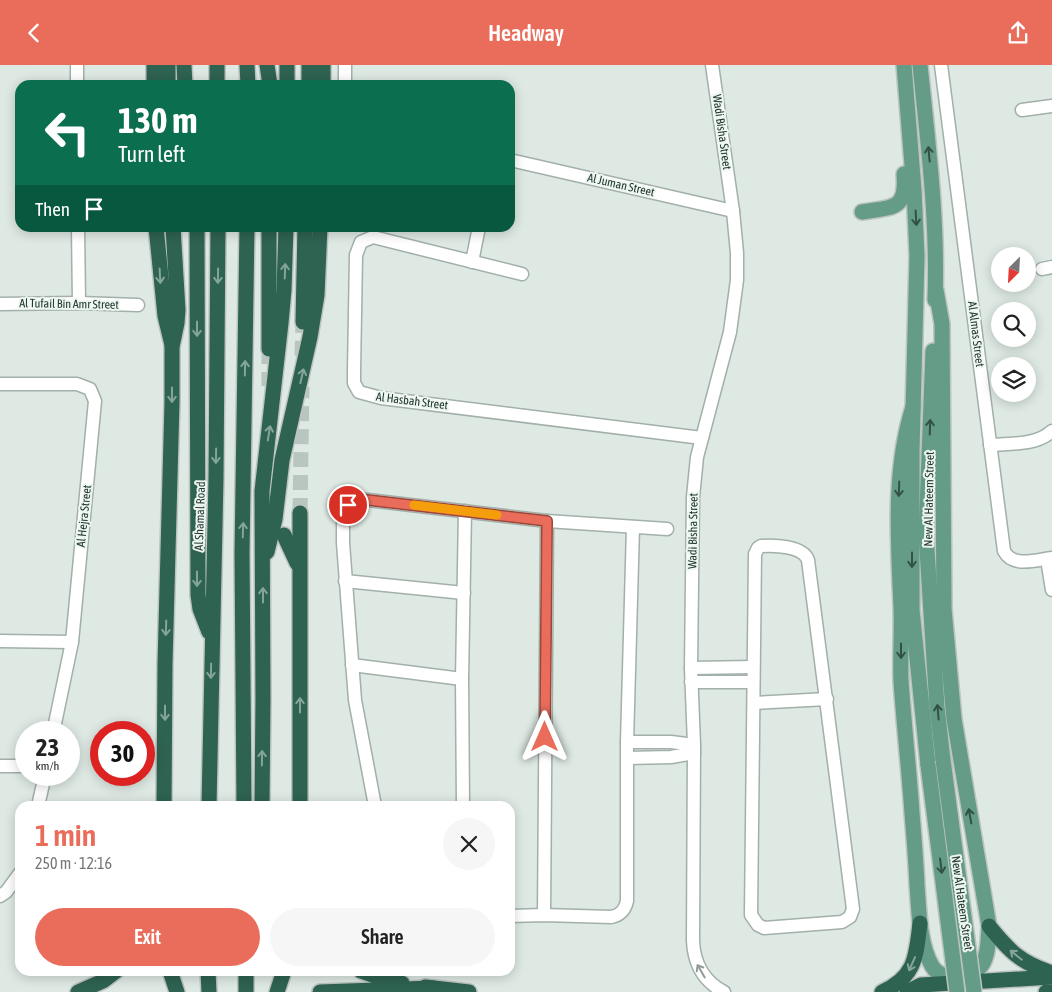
<!DOCTYPE html>
<html lang="en">
<head>
<meta charset="utf-8">
<style>
	body { margin:0; font-family:"Asap Condensed",sans-serif; background:#f6f6f6; color:#222; height:100vh; display:flex; flex-direction:column; font-size:19px; white-space:nowrap }
	* { box-sizing:border-box; margin:0 }
	p { font-size:16px; color:#767676 }
	.icon { flex:none; width:28px; height:28px; fill:none; stroke:currentColor; stroke-width:2; stroke-linecap:round; stroke-linejoin:round }
	.map { position:relative; flex:1; overflow:hidden }
	.panel { position:absolute; left:15px; top:736px; width:500px; height:175px; display:flex; flex-direction:column; background:#fff; border-radius:15px; box-shadow:0 2px 12px #0003 }
	.panel>* { flex:none }
	.banner { position:absolute; left:15px; top:15px; width:500px; height:152px; border-radius:15px; box-shadow:0 2px 12px #0003; background:#0b6e4f; color:#fff; overflow:hidden }
	.needle { width:32px; rotate:204deg }
	.controls { position:absolute; left:991px; top:182px; display:grid; gap:10px }
	.controls a { display:grid; place-items:center; width:45px; height:45px; border-radius:50%; background:#fff; box-shadow:0 2px 12px #0003; font-size:25px }
	.speed { position:absolute; left:15px; top:656px; display:flex; gap:10px; font-size:25px; font-weight:700; text-align:center }
	.speed>* { display:grid; place-content:center; width:65px; height:65px; border-radius:50%; background:#fff; box-shadow:0 2px 12px #0003; line-height:1 }
	.speed small { font-size:12px; font-weight:400 }
	.speed .limit { border:8px solid #d22; background:#fff; color:#111 }
	.pin { position:absolute; display:grid; place-items:center; width:42px; height:42px; color:#fff; margin:-21px; border:2px solid #fff; border-radius:50%; box-shadow:0 1px 5px #0007 }
	.me { position:absolute; width:55px; margin:-28px; rotate:0deg; stroke-linejoin:round; filter:drop-shadow(0 0 4px #0008) }
	.turn { display:flex; align-items:center; gap:18px; height:105px; padding:0 20px; font-size:22px }
	.turn .icon { width:65px; height:65px; stroke-width:2.5 }
	.turn b { display:block; font-size:35px; line-height:42px }
	.then { display:flex; align-items:center; height:48px; padding:0 20px; background:#0003; gap:10px; font-size:19px }
	.round { display:grid; place-items:center; flex:none; width:52px; height:52px; border-radius:26px; background:#f6f6f6 }
	.overview { display:flex; align-items:center; justify-content:space-between; height:85px; padding:0 20px }
	h1 { font-size:30px; font-weight:600; line-height:38px; color:#ea6d5b }
	.button { display:flex; gap:10px; margin-top:auto; padding:10px 20px }
	.button a { flex:1; height:58px; border-radius:30px; background:#ea6d5b; color:#fff; font-size:20px; font-weight:600; line-height:58px; text-align:center }
	.button a+a { background:#f6f6f6; color:#222 }
	header { display:flex; justify-content:space-between; align-items:center; height:65px; padding:0 20px; background:#ea6d5b; color:#fff; font-size:22px; font-weight:600 }
	.map>svg:first-child { display:block }
</style>
</head>
<body>
<header><svg class="icon" aria-label="back" viewBox="0 0 24 24"><path d="M15 5l-7 7 7 7"/></svg>Headway<svg class="icon" aria-label="share" viewBox="0 0 24 24"><path d="M12 15V3M7 8l5-5 5 5M5 13v7h14v-7"/></svg></header>
<div class="map">
<svg width="1052" height="927" viewBox="0 0 1052 927">
	<rect width="100%" height="100%" fill="#dee9e3"/>
	<g fill="none" stroke-linecap="round" stroke-linejoin="round">
		<g stroke="#b8c6bf" stroke-width="15" stroke-dasharray="15 8" stroke-linecap="butt">
			<polyline points="269,284 269,321"/>
			<polyline points="302,291 303,257"/>
			<polyline points="300,448 302,322"/>
		</g>
		<defs>
			<g id="street">
				<polyline points="77,0 77,20"/>
				<polyline points="345,0 345,20"/>
				<path d="M712,0L733,146L737,188V215L730,267L697,392L693,432L691,603L694,680L693,876C694,898 703,916 724,927"/>
				<path d="M941,0L1004,486C1013,503 1036,495 1052,493"/>
				<polyline points="1022,45 1052,41"/>
				<polyline points="510,95 733,146"/>
				<polyline points="78,162 79,238"/>
				<polyline points="472,197 479,162"/>
				<polyline points="1042,204 1052,202"/>
				<polyline points="522,209 373,172 361,177 356,190 354,306 354,318 359,327 381,333 702,373"/>
				<polyline points="0,239 79,238 138,240"/>
				<polyline points="0,319 77,319 90,324 95,336 72,577 53,668"/>
				<path d="M990,380C1011,378 1036,381 1052,366"/>
				<path d="M761,481C775,480 803,481 808,495L853,844L850,852L842,857L764,863L758,860L751,850L755,489L758,483Z"/>
				<polyline points="1047,494 1052,525"/>
				<polyline points="345,516 464,528"/>
				<polyline points="0,576 72,577"/>
				<polyline points="352,600 462,614"/>
				<polyline points="691,603 753,602"/>
				<polyline points="691,617 753,617"/>
				<polyline points="754,638 827,634"/>
				<polyline points="627,677 671,677 694,680"/>
				<polyline points="628,693 671,692 694,688"/>
				<polyline points="0,701 26,701"/>
				<polyline points="38,741 45,710"/>
				<polyline points="375,741 355,635 343,478 343,447 348,440 359,434 547,456 667,464"/>
				<polyline points="463,741 462,614 465,446"/>
				<polyline points="0,831 6,827 20,808"/>
				<polyline points="544,850 547,456"/>
				<path d="M510,851L544,850L611,852C621,850 625,845 627,836V677L633,462"/>
			</g>
			<g id="primary">
				<polyline points="904,0 914,125 917,191 912,386 912,545 928,700"/>
				<path d="M920,0C928,78 938,157 935,235"/>
				<path d="M862,147C892,142 907,146 904,109"/>
				<polyline points="933,286 926,469 937,642 943,695"/>
				<path d="M913,342C893,405 898,474 901,541C902,566 900,591 901,616C904,660 909,704 912,748C914,772 916,796 917,820C919,845 919,879 932,901C942,918 974,914 983,898C989,887 988,872 989,861L954,654L944,544L942,259L936,225"/>
			</g>
			<g id="highway">
				<polyline points="168,0 168,20"/>
				<polyline points="184,0 185,20"/>
				<polyline points="217,0 217,20"/>
				<polyline points="247,0 248,20"/>
				<polyline points="267,0 270,20"/>
				<polyline points="287,0 287,20"/>
				<polyline points="154,20 154,0"/>
				<polyline points="309,20 309,0"/>
				<polyline points="323,20 323,0"/>
				<polyline points="156,162 165,251 172,280"/>
				<polyline points="197,162 198,530 200,544 209,567"/>
				<polyline points="303,257 305,162"/>
				<polyline points="269,284 269,162"/>
				<polyline points="300,448 300,741"/>
				<polyline points="284,470 297,498"/>
				<polyline points="267,487 275,454 282,395 310,272 317,230 320,162"/>
				<polyline points="164,741 165,599 172,337 172,282 177,258 178,245 173,162"/>
				<polyline points="209,741 216,413 218,162"/>
				<polyline points="244,741 242,488 247,162"/>
				<polyline points="262,741 263,633 262,426 281,258 284,225 286,162"/>
				<path d="M989,861C1010,887 1020,897 1052,908"/>
				<polyline points="170,906 177,927"/>
				<polyline points="208,906 209,927"/>
				<polyline points="246,906 246,927"/>
				<polyline points="361,906 383,914 402,918"/>
				<polyline points="425,922 469,927"/>
				<polyline points="78,927 103,916 116,906"/>
				<polyline points="277,927 284,906"/>
				<polyline points="320,927 433,923"/>
				<path d="M882,927C916,912 916,891 920,858"/>
				<polyline points="907,927 921,920 1052,912"/>
				<polyline points="1046,927 1052,927"/>
			</g>
		</defs>
		<use href="#street" stroke="#a2b0a9" stroke-width="15"/>
		<use href="#primary" stroke="#bcc3c1" stroke-width="18"/>
		<use href="#highway" stroke="#bcc3c1" stroke-width="18"/>
		<use href="#street" stroke="#fff" stroke-width="12"/>
		<use href="#primary" stroke="#659c87" stroke-width="15"/>
		<use href="#highway" stroke="#2e6251" stroke-width="15"/>
		<defs>
			<g id="primary-bridge">
				<polyline points="943,695 974,927"/>
				<polyline points="928,700 957,927"/>
			</g>
		</defs>
		<use href="#primary-bridge" stroke="#bcc3c1" stroke-width="18" stroke-linecap="butt"/>
		<use href="#primary-bridge" stroke="#659c87" stroke-width="15"/>
	</g>
	<defs><path id="oneway-shaft" d="M-6 0H5M1.5-3L5.5 0L1.5 3" fill="none" stroke-width="1.6" stroke-linecap="round" stroke-linejoin="round" transform="scale(1.25)"/></defs>
	<g stroke="#325145">
		<use href="#oneway-shaft" transform="translate(929 89) rotate(-95)"/>
		<use href="#oneway-shaft" transform="translate(916 153) rotate(87)"/>
		<use href="#oneway-shaft" transform="translate(930 362) rotate(-88)"/>
		<use href="#oneway-shaft" transform="translate(899 424) rotate(92)"/>
		<use href="#oneway-shaft" transform="translate(912 495) rotate(90)"/>
		<use href="#oneway-shaft" transform="translate(901 586) rotate(90)"/>
		<use href="#oneway-shaft" transform="translate(938 647) rotate(-95)"/>
		<use href="#oneway-shaft" transform="translate(970 751) rotate(-100)"/>
		<use href="#oneway-shaft" transform="translate(941 801) rotate(83)"/>
	</g>
	<g stroke="#84a599">
		<use href="#oneway-shaft" transform="translate(285 206) rotate(-88)"/>
		<use href="#oneway-shaft" transform="translate(160 211) rotate(87)"/>
		<use href="#oneway-shaft" transform="translate(218 211) rotate(91)"/>
		<use href="#oneway-shaft" transform="translate(197 264) rotate(90)"/>
		<use href="#oneway-shaft" transform="translate(245 303) rotate(-89)"/>
		<use href="#oneway-shaft" transform="translate(302 311) rotate(-77)"/>
		<use href="#oneway-shaft" transform="translate(172 330) rotate(90)"/>
		<use href="#oneway-shaft" transform="translate(269 368) rotate(-81)"/>
		<use href="#oneway-shaft" transform="translate(216 391) rotate(91)"/>
		<use href="#oneway-shaft" transform="translate(243 465) rotate(-88)"/>
		<use href="#oneway-shaft" transform="translate(197 514) rotate(90)"/>
		<use href="#oneway-shaft" transform="translate(263 530) rotate(-90)"/>
		<use href="#oneway-shaft" transform="translate(166 563) rotate(92)"/>
		<use href="#oneway-shaft" transform="translate(211 606) rotate(91)"/>
		<use href="#oneway-shaft" transform="translate(300 640) rotate(-90)"/>
		<use href="#oneway-shaft" transform="translate(165 648) rotate(90)"/>
		<use href="#oneway-shaft" transform="translate(262 693) rotate(-89)"/>
		<use href="#oneway-shaft" transform="translate(1016 890) rotate(-141)"/>
		<use href="#oneway-shaft" transform="translate(912 899) rotate(114)"/>
	</g>
	<use stroke="#909c97" href="#oneway-shaft" transform="translate(701 906) rotate(-120)"/>
	<g fill="none" stroke-linecap="round" stroke-linejoin="round">
		<defs>
			<polyline id="route" points="348,440 359,434 547,456 545,672"/>
		</defs>
		<use href="#route" stroke="#98473b" stroke-width="12"/>
		<use href="#route" stroke="#ea6d5b" stroke-width="9"/>
		<polyline stroke="#f59e0b" stroke-width="9" points="414,440 497,450"/>
	</g>
	<g text-anchor="middle" dominant-baseline="central" stroke-width="4" stroke-linejoin="round" paint-order="stroke">
		<g font-size="12" fill="#21382f" stroke="#eef6f1">
			<text transform="translate(722 67) rotate(82)">Wadi Bisha Street</text>
			<text transform="translate(621 120) rotate(13)">Al Juman Street</text>
			<text transform="translate(69 239) rotate(1)">Al Tufail Bin Amr Street</text>
			<text transform="translate(976 269) rotate(83)">Al Almas Street</text>
			<text transform="translate(412 336) rotate(7)">Al Hasbah Street</text>
			<text transform="translate(929 434) rotate(-89)">New Al Hateem Street</text>
			<text transform="translate(84 451) rotate(-84)">Al Hejra Street</text>
			<text transform="translate(200 451) rotate(-88)">Al Shamal Road</text>
			<text transform="translate(693 466) rotate(-89)">Wadi Bisha Street</text>
			<text transform="translate(962 838) rotate(82)">New Al Hateem Street</text>
		</g>
	</g>
</svg>
<div class="controls">
<a><svg class="needle" viewBox="-14 -14 28 28"><path d="M0-13l5 13h-10z" fill="#e53935"/><path d="M0 13l5-13h-10z" fill="#767676"/></svg></a>
<a><svg class="icon" aria-label="search" viewBox="0 0 24 24"><circle cx="10" cy="10" r="6"/><path d="M15 15l6 6"/></svg></a>
<a><svg class="icon" aria-label="layers" viewBox="0 0 24 24"><path d="M12 4l9 5-9 5-9-5zM3 14l9 5 9-5"/></svg></a>
</div>
<div class="speed"><div>23<small>km/h</small></div><div class="limit">30</div></div>
<div class="pin" style="left:348px;top:440px;background:#d93025"><svg class="icon" aria-label="arrive" viewBox="0 0 24 24"><path d="M6 21V4h12l-3 4 3 4H6"/></svg></div>
<svg class="me" style="left:545px;top:672px" viewBox="-20 -20 40 40"><path d="M0-17L14 15 0 8-14 15z" fill="#ea6d5b" stroke="#fff" stroke-width="4"/></svg>
<div class="banner">
<div class="turn"><svg class="icon" aria-label="left" viewBox="0 0 24 24"><path d="M17 20v-9H6M10 6l-5 5 5 5"/></svg><div><b>130 m</b>Turn left</div></div>
<div class="then">Then<svg class="icon" aria-label="arrive" viewBox="0 0 24 24"><path d="M6 21V4h12l-3 4 3 4H6"/></svg></div>
</div>
<section class="panel">
<div class="overview"><div><h1>1 min</h1><p>250 m · 12:16</p></div><a class="round"><svg class="icon" aria-label="close" viewBox="0 0 24 24"><path d="M6 6l12 12M18 6L6 18"/></svg></a></div>
<div class="button"><a>Exit</a><a>Share</a></div>
</section>
</div>
</body>
</html>
